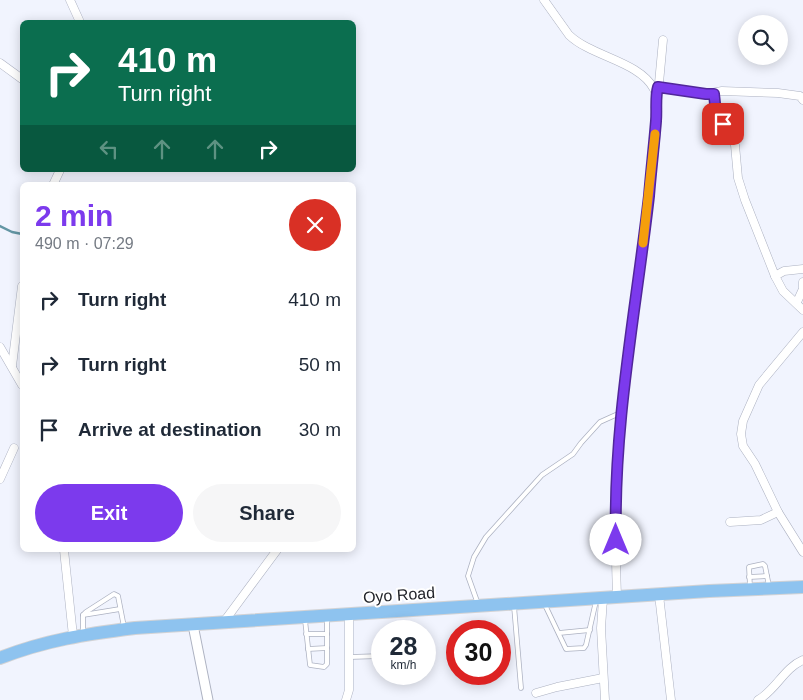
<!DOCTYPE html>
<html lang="en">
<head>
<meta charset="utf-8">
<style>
	body { margin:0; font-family:Arial,sans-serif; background:#f6f6f7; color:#1f2937; height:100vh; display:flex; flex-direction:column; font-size:19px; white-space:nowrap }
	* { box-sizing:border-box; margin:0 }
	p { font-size:16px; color:#747a83 }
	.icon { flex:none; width:28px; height:28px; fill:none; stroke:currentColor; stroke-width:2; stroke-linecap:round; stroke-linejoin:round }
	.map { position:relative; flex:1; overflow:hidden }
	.details { position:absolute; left:20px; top:182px; width:336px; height:370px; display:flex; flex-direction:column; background:#fff; border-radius:8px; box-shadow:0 2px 12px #0003 }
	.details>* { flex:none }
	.hud { position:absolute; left:20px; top:20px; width:336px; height:152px; border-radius:8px; box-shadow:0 2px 12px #0003; background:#0b6e4f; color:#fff; overflow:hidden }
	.buttons { position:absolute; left:738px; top:15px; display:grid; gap:10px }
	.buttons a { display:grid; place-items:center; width:50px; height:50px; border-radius:50%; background:#fff; box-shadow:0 2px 12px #0003; font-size:25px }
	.speed { position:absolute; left:371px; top:620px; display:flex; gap:10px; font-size:25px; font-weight:700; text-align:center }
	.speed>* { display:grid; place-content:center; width:65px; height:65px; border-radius:50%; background:#fff; box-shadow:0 2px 12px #0003; line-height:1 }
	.speed small { font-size:12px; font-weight:400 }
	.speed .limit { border:8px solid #d22; background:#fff; color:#111 }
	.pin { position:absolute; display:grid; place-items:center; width:42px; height:42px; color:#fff; margin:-21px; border-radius:10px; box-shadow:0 2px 8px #0006 }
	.me { position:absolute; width:55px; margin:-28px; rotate:0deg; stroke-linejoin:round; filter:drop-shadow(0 0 4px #0008) }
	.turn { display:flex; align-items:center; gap:18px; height:105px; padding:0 15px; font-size:22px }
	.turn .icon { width:65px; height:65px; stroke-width:2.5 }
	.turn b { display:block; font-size:35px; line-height:42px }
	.lanes { display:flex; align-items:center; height:48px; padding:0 15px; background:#0003; justify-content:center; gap:25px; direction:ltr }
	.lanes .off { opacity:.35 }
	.round { display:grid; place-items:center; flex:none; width:52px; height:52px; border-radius:26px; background:#f6f6f7 }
	.headline { display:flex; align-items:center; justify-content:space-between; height:85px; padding:0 15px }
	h1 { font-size:30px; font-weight:600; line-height:38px; color:#7c3aed }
	.action { display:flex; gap:10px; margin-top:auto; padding:10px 15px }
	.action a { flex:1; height:58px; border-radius:30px; background:#7c3aed; color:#fff; font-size:20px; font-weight:600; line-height:58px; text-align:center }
	.action a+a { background:#f6f6f7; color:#1f2937 }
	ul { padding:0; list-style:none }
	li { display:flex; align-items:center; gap:15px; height:65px; padding:0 15px }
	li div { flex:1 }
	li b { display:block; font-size:19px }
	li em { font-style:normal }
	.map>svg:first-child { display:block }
</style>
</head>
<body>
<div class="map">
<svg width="803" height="700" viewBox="0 0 803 700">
	<rect width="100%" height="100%" fill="#f1f4fe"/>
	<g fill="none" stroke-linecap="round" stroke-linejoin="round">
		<polyline stroke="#6396a4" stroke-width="2.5" points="0,226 12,232 22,234"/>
		<defs>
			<g id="service">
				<polyline points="749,577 767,576"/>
				<polyline points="750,587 749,567 763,564 765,566 769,586"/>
				<polyline points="478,604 468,576 474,557 486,537 542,475 573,454 581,443 600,422 620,413"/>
				<polyline points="545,605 566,649 584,648 586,645 596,601"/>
				<polyline points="514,606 521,688"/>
				<polyline points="83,615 120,609"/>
				<polyline points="305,620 310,665 324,667 327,664 327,618"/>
				<polyline points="83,632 83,615 86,612 114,594 118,596 124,627"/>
				<polyline points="559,633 590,630"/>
				<polyline points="306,634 327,634"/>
				<polyline points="308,649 327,648"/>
				<polyline points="349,657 382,656"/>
			</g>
			<g id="minor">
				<polyline points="70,0 80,22"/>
				<path d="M544,0L569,35C592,57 639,61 654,89C662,103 653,160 651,179C642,257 629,334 621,412C614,473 615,536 617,597"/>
				<polyline points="0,63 22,79"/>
				<polyline points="658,87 706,94 722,91 778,93 800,96 803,100"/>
				<polyline points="657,91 659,83 663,40"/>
				<polyline points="714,94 716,113 735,145 738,178 745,200 775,276 784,271 803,269"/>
				<polyline points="53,185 60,170"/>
				<polyline points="775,276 783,291 803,310"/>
				<polyline points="797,302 803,289 803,282"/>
				<polyline points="803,332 759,385 743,421 741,434 743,446 755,464 778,512 803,552"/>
				<polyline points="0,347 22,385"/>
				<polyline points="12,366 22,286"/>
				<polyline points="0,479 14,448"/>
				<polyline points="730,522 761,520 778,512"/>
				<polyline points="64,550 73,636"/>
				<polyline points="659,595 671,700"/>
				<polyline points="603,599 601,628 605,700"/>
				<polyline points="223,623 277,550"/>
				<polyline points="536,693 557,687 603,678"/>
				<polyline points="346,700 349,690 349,615"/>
				<path d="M758,700C776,690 784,668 803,660"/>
			</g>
			<polyline id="tertiary" points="193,625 208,700"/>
			<path id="trunk" d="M0,658C46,640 86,634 135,628L709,591L803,587"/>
		</defs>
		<use href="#service" stroke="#acb1c1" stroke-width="5.5"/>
		<use href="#minor" stroke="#acb1c1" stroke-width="9"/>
		<use href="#tertiary" stroke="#acb1c1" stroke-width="11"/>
		<use href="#trunk" stroke="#d3d3d5" stroke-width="14"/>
		<use href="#service" stroke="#fff" stroke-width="4"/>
		<use href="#minor" stroke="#fff" stroke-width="8"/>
		<use href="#tertiary" stroke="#fff" stroke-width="9"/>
		<use href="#trunk" stroke="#8ec3ef" stroke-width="12"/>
	</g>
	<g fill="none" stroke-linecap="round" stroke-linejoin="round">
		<defs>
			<path id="route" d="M616,540C613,425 636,310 649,196C651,171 654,146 656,121C657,110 655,97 658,87L706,94H714L716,113L723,124"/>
		</defs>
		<use href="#route" stroke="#51269a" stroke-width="12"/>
		<use href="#route" stroke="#7c3aed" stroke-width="9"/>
		<polyline stroke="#f59e0b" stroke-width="9" points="643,243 655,134"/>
	</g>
	<g text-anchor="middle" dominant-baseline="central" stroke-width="4" stroke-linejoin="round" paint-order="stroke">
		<g font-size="16" fill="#23252b" stroke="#fff">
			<text transform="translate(399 595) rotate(-4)">Oyo Road</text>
		</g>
	</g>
</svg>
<div class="buttons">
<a><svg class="icon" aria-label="search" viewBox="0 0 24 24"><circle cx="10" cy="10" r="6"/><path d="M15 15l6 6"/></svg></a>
</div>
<div class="speed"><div>28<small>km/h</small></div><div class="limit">30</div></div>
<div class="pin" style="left:723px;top:124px;background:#d93025"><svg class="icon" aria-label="arrive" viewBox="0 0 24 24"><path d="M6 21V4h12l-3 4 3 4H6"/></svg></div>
<svg class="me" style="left:616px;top:540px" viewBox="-20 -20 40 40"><circle r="19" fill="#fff"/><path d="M0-13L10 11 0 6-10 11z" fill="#7c3aed"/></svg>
<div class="hud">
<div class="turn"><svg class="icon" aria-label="right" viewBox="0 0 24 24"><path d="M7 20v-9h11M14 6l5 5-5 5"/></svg><div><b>410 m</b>Turn right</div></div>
<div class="lanes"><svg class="icon off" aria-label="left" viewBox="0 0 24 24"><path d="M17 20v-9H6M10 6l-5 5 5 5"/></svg><svg class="icon off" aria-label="ahead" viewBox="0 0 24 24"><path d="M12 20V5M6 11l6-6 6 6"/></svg><svg class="icon off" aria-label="ahead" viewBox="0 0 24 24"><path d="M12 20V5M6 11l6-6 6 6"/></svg><svg class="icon" aria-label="right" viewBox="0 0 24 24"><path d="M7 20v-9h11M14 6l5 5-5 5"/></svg></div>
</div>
<section class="details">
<div class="headline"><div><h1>2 min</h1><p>490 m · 07:29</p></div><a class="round" style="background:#d93025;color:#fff"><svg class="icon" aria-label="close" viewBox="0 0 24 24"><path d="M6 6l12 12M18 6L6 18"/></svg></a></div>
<ul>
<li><svg class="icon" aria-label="right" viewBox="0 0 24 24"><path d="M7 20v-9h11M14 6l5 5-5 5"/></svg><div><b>Turn right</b></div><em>410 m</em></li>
<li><svg class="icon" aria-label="right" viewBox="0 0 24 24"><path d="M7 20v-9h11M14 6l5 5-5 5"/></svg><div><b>Turn right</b></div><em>50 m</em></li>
<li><svg class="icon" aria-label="arrive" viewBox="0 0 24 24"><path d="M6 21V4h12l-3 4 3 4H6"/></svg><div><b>Arrive at destination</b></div><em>30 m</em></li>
</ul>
<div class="action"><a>Exit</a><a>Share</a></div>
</section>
</div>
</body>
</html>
